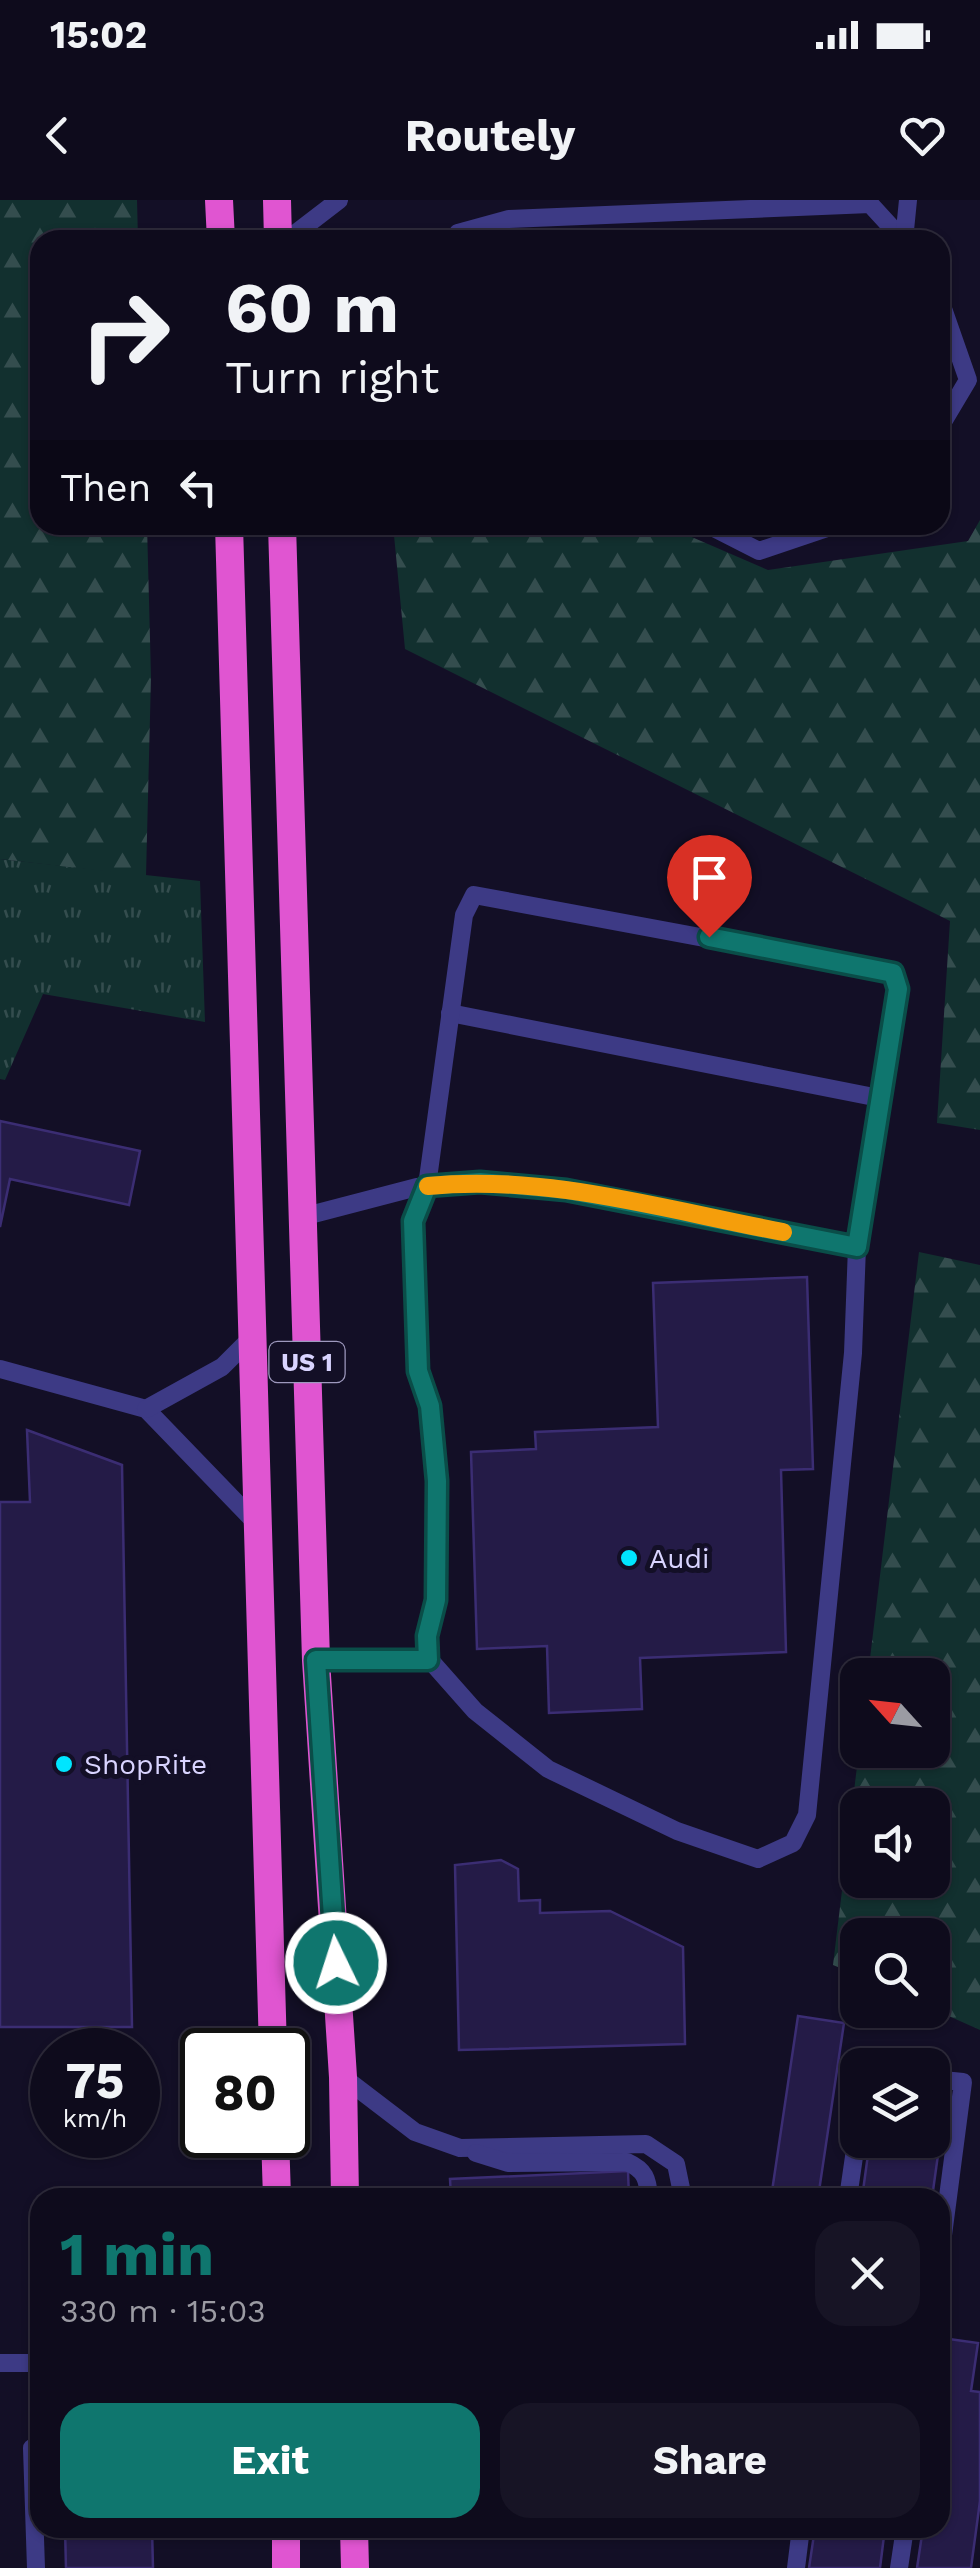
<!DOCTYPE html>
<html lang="en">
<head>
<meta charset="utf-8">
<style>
	body { margin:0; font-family:"Work Sans",sans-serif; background:#171425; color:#f1f3f6; height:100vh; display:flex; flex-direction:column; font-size:38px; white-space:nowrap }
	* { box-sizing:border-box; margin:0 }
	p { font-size:32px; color:#9b9ba3 }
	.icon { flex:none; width:55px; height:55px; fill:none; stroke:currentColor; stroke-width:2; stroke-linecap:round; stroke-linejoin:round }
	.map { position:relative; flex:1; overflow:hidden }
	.panel { position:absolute; left:30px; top:1988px; width:920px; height:350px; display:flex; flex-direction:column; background:#0e0b1c; border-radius:30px; box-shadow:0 2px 8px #0004,0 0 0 2px #2e2b3b }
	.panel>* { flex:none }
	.banner { position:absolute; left:30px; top:30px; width:920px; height:305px; border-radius:30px; box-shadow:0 2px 8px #0004,0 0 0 2px #2e2b3b; background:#0e0b1c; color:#f1f3f6; overflow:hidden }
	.needle { width:65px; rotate:297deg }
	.buttons { position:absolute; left:840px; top:1458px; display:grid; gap:20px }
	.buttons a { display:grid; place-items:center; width:110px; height:110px; border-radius:20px; background:#0e0b1c; box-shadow:0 2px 8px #0004,0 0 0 2px #2e2b3b; font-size:50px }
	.speed { position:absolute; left:30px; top:1828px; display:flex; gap:20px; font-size:50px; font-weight:700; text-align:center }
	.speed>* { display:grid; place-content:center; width:130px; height:130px; border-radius:50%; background:#0e0b1c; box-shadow:0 2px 8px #0004,0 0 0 2px #2e2b3b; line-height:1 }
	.speed small { font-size:25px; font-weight:400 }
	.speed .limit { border:5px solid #111; border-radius:15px; background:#fff; color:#111 }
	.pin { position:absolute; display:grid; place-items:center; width:85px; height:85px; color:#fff; margin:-102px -42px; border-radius:50% 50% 50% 0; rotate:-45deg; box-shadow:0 0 10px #0007 }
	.pin .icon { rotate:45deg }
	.me { position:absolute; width:110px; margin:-55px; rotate:356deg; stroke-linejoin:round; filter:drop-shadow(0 0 8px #0008) }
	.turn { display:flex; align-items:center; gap:35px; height:210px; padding:0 30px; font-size:45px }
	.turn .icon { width:130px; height:130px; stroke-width:2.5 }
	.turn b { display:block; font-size:70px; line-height:85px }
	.then { display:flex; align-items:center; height:95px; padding:0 30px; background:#0003; gap:20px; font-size:38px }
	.round { display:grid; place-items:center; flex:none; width:105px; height:105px; border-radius:30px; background:#171425 }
	.summary { display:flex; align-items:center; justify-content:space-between; height:170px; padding:0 30px }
	h1 { font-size:60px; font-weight:700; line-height:75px; color:#0f766e }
	.cta { display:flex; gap:20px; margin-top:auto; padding:20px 30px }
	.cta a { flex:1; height:115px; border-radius:30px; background:#0f766e; color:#fff; font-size:40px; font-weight:700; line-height:115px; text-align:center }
	.cta a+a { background:#171425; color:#f1f3f6 }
	.status { display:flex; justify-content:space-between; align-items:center; height:70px; padding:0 50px; background:#0e0b1c; direction:ltr }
	.status svg { height:28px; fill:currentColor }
	header { display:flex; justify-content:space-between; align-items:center; height:130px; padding:0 30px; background:#0e0b1c; font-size:45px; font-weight:700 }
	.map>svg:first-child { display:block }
</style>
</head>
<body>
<div class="status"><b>15:02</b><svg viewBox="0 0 49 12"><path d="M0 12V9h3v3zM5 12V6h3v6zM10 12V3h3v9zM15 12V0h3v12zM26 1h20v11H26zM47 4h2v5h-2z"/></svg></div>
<header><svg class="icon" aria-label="back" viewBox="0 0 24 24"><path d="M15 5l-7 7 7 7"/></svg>Routely<svg class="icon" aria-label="heart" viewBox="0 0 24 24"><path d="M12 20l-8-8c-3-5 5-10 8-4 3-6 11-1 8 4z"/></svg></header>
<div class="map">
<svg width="980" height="2368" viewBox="0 0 980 2368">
	<defs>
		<pattern id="grass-tufts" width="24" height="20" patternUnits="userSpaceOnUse" patternTransform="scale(2.5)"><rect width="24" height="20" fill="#12302f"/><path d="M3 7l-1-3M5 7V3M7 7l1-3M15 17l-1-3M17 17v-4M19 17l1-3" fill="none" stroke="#344d4e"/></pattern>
		<pattern id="forest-firs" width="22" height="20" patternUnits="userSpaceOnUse" patternTransform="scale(2.5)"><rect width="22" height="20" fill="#12302f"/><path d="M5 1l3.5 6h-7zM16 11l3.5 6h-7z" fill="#344d4e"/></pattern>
	</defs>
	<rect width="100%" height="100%" fill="#130f26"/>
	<polygon fill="url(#grass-tufts)" points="0,659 200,681 205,822 43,794 5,880 0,879"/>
	<g fill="url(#forest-firs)" fill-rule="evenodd">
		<polygon points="0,0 137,0 138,40 40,40 40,325 147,325 151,477 146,676 0,659"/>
		<polygon points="980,320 980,930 937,923 950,721 405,449 393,325 664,325 768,370 968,341"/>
		<path d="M919,1052L980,1065V1830L933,1809L932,1735H858L857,1775L833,1765L859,1550H932V1475H868ZM858,1605H932V1680H858Z"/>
	</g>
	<g fill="#241b47" stroke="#3b2d73" stroke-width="2.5">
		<polygon points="0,921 140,951 129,1005 10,979 0,1027"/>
		<polygon points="807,1077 813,1269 781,1270 786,1452 640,1458 642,1509 549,1513 547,1446 477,1449 471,1252 536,1249 535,1232 658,1227 653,1083"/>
		<polygon points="27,1230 122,1265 132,1827 0,1827 0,1302 30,1302"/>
		<polygon points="501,1660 518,1669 519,1701 540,1700 540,1713 610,1711 683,1747 685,1844 459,1850 455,1665"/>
		<polygon points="798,1816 844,1823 818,1998 771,1998"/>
		<polygon points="932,1917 943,1919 932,1998 862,1998 870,1940 932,1940"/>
		<polygon points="628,1971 629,1998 451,1998 450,1979"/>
		<polygon points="949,2139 978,2143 971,2191 980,2192 980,2301 971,2368 917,2368 923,2328 940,2328 940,2205"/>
		<polygon points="65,2328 152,2328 153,2368 66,2368"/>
		<polygon points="815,2328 885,2328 880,2368 809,2368"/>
	</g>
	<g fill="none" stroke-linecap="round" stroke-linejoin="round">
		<g stroke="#3d3a85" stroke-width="18">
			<polyline points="287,40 339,0"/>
			<polyline points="457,40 458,33 509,19 870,4 903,40"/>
			<polyline points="904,40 908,0"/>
			<polyline points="940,100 968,180 940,227"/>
			<polyline points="708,325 759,351 836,325"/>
			<polyline points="450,813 879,898"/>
			<path d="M302,1017L417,987C516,977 610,998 706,1017C756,1027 808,1034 857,1047L853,1153L807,1615L793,1643L758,1659L677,1631L548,1569L475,1511L429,1459L427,1436L436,1400L437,1281L430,1207L418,1171L413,1021L427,986L464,715L474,695L893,773L897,789L857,1047"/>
			<polyline points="0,1169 146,1209 258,1325"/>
			<polyline points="146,1209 222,1167 253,1136"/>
			<polyline points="316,1460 429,1459"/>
			<polyline points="343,1877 415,1932 460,1948 646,1944 676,1964 683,1998"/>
			<polyline points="932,1879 963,1882 940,2058"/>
			<path d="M476,1953L508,1963L627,1962C645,1970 648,1979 649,1998"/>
			<polyline points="848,1998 858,1929"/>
			<polyline points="0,2163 40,2163"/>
			<polyline points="32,2248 36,2368"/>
			<polyline points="796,2368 801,2328"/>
			<polyline points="899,2368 905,2328"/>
		</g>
		<g stroke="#e055d1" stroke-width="28">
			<polyline points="219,0 221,40"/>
			<polyline points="277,0 278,40"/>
			<polyline points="229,325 273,1850"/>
			<polyline points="282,325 316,1460 343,1877 345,1998"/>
			<polyline points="275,1935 277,1998"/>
			<polyline points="286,2328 286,2368"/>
			<polyline points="354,2328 355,2368"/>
		</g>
	</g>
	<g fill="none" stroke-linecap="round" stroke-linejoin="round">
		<defs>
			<polyline id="route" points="336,1763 316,1460 428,1460 427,1436 436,1400 437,1281 430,1206 418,1171 413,1021 427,986 480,982 566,990 857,1047 898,789 893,773 709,737"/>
		</defs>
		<use href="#route" stroke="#0a4d48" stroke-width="25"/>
		<use href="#route" stroke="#0f766e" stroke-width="18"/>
		<path stroke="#f59e0b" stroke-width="18" d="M428,986C547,974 666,1010 783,1032"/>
	</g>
	<g fill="#00e5ff" stroke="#130f26" stroke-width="4">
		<circle cx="629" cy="1358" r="10"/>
		<circle cx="64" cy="1564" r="10"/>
	</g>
	<g text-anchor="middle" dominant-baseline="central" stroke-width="10" stroke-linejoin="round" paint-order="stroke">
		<rect fill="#130f26" stroke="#9e99be" stroke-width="2.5" x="269.5" y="1142" width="75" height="40" rx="8"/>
		<g font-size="25" font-weight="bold" fill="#d9d4ff">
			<text x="307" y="1162">US 1</text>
		</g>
		<g font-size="28" fill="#d9d4ff" stroke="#130f26" text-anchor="start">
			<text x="649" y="1358">Audi</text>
			<text x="84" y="1564">ShopRite</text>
		</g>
	</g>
</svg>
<div class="buttons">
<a><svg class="needle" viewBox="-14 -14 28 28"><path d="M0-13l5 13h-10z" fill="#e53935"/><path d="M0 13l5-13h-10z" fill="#9b9ba3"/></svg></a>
<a><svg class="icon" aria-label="sound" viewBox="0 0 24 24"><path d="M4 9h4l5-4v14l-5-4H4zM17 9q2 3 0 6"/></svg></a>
<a><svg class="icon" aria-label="search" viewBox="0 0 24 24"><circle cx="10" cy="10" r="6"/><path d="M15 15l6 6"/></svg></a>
<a><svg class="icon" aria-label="layers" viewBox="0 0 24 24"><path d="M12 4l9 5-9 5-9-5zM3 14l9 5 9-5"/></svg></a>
</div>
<div class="speed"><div>75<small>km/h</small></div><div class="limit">80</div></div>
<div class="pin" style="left:709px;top:737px;background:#d93025"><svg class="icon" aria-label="arrive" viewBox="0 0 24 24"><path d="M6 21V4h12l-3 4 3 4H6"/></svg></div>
<svg class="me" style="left:336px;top:1763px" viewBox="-20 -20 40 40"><circle r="17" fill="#0f766e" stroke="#fff" stroke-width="3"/><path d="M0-11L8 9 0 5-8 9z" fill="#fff"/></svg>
<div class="banner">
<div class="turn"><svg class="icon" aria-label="right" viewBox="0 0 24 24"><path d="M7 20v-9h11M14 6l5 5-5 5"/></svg><div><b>60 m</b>Turn right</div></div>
<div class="then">Then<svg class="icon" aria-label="left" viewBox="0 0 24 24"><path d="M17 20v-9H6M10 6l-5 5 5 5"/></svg></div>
</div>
<section class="panel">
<div class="summary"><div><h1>1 min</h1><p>330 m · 15:03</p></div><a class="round"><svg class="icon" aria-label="close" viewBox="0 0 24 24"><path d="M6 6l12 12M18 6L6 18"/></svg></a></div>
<div class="cta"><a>Exit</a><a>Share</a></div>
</section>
</div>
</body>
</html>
